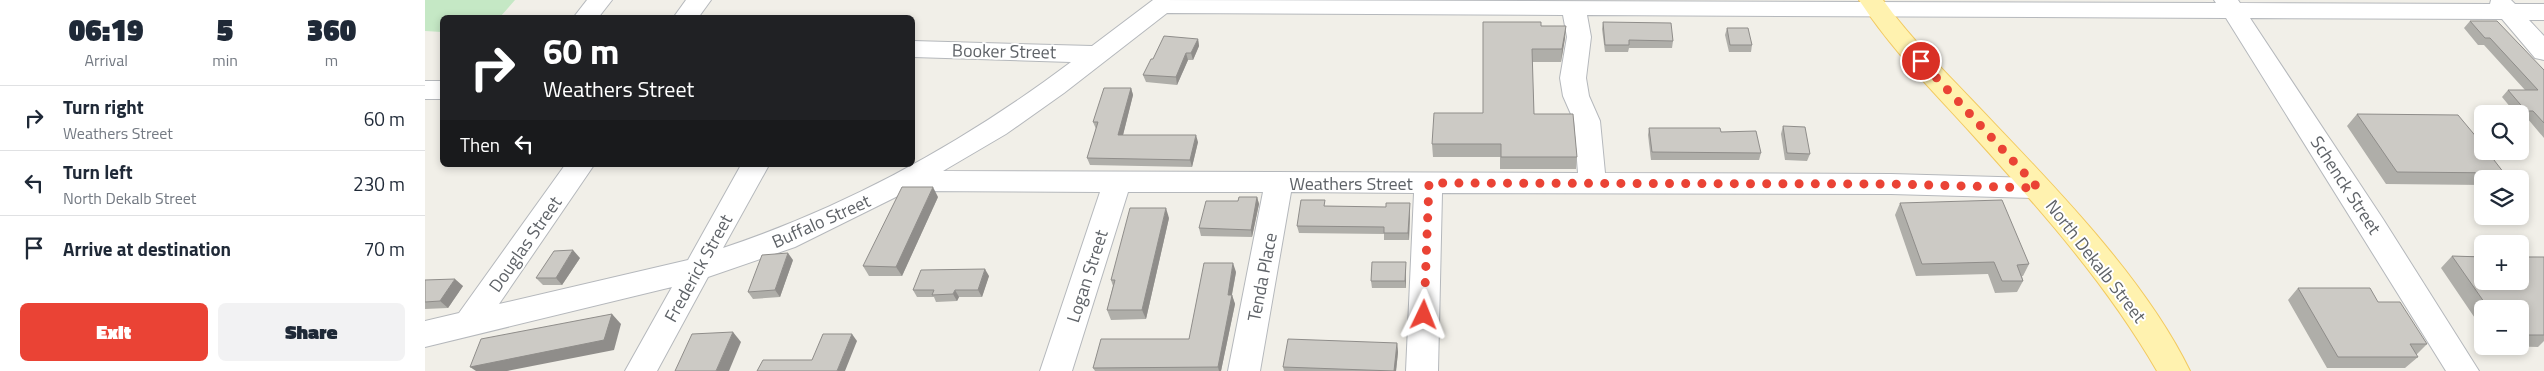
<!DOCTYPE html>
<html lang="en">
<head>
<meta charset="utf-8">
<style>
	body { margin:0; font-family:"Titillium Web",sans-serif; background:#f2f2f3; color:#1f2937; height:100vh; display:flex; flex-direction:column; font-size:19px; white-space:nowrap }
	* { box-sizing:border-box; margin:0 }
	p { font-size:16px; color:#747a83 }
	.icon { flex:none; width:28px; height:28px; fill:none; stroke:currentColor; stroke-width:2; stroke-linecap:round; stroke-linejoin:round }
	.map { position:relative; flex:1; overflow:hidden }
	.sheet { display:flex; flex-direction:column; background:#fff; width:425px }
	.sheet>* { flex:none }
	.top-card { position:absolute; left:15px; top:15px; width:475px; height:152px; border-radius:8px; box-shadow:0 2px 8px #0003; background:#202124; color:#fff; overflow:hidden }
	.buttons { position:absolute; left:2049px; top:105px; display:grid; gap:10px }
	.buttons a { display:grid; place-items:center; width:55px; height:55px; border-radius:8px; background:#fff; box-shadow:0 2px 8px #0003; font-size:25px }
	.pin { position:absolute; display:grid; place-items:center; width:42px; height:42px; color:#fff; margin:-21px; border:2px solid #fff; border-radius:50%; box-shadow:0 1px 5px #0007 }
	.me { position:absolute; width:55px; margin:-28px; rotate:2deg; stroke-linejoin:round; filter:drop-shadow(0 0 4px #0008) }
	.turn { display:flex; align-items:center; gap:18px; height:105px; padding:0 20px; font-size:22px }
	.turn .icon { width:65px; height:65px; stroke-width:2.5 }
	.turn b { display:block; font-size:35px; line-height:42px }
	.then { display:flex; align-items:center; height:48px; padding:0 20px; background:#0003; gap:10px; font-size:19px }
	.eta { display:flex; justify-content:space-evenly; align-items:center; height:85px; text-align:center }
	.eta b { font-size:30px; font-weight:800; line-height:35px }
	.primary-button { display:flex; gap:10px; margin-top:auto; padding:10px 20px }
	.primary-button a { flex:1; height:58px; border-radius:8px; background:#ea4335; color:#fff; font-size:20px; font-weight:800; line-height:58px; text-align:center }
	.primary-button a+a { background:#f2f2f3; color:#1f2937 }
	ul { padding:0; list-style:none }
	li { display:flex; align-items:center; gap:15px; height:65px; padding:0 20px; border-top:1px solid #e0e1e3 }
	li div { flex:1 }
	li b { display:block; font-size:19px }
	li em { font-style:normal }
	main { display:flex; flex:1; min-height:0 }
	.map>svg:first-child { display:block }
</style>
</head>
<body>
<main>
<section class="sheet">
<div class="eta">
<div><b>06:19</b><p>Arrival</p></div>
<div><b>5</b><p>min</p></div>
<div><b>360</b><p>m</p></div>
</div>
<ul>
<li><svg class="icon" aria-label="right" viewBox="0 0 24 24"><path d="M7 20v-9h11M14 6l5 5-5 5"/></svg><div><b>Turn right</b><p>Weathers Street</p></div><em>60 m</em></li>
<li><svg class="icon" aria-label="left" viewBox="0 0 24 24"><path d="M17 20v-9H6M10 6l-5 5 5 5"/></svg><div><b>Turn left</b><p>North Dekalb Street</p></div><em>230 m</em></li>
<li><svg class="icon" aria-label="arrive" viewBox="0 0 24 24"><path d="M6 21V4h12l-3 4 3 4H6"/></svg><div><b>Arrive at destination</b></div><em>70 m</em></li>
</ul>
<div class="primary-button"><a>Exit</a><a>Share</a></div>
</section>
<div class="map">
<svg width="2119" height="371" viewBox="0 0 2119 371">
	<rect width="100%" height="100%" fill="#f1efe8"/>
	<polygon fill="#c5e8c5" points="0,0 90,0 75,17 18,18 17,32 0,31"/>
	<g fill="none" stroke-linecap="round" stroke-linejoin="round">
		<defs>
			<g id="minor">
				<polygon points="162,0 187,0 173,18 148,18"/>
				<polygon points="261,0 286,0 273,18 248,18"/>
				<path d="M728,0L1791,3L1789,0H1813L1815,3L2065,4L2066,0H2086L2090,4H2119V20H2104L2119,36V60L2110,58L2077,19L1825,18L1958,219L2054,371H2021L1801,18L1162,15L1166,37L1161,78L1164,96L1175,121L1180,173L1466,174L1613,178L1623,181L1627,188L1623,195L1613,198L1466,194L1017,193L1013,371H981L989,193L866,192L835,371H803L838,192H703L647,371H615L675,192L483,191L370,247L283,277L232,371H200L247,287L0,347V321L34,313L140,165H169L74,304L263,260L316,165H344L298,248C424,206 541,141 646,62L488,57V41L667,46ZM742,13L1138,15L1142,37L1135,78L1138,96L1149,121L1153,173L518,171L581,134L639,93Z"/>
				<rect x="0" y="81" width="18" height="18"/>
			</g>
			<path id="major" d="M1434,0H1458C1484,37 1516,67 1546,99C1620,177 1718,274 1765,371H1732C1681,283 1614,208 1546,133C1507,90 1466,49 1434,0Z"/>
		</defs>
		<use href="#minor" stroke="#b5b8bc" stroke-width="2"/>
		<use href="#major" stroke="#f2c960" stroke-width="2"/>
		<use href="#minor" fill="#fff" fill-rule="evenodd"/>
		<use href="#major" fill="#fff2af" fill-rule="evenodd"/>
	</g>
	<g fill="#afaea9">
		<polygon points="2045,21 2119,70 2119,138 2102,118 2095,118 2095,114 2091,114 2077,97 2083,90 2100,90 2059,45 2053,45 2039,28"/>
		<polygon points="1178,22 1248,41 1247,48 1204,48 1203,52 1180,52 1177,29"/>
		<polygon points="1116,26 1140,38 1136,62 1107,62 1109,114 1152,157 1151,169 1075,169 1075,157 1008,157 1007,144 1058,113"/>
		<polygon points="1302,28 1327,45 1326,52 1304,52 1300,35"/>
		<polygon points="773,39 774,46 768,60 763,60 752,85 721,82 718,75 728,59"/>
		<polygon points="706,88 708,95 698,135 773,142 767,167 665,165 662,158 671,129 668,122"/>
		<polygon points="1932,114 2079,173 2073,179 2058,179 2058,185 1961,184 1922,126"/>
		<polygon points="1358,126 1385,154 1382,161 1360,160 1356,134"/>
		<polygon points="1224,128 1296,132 1336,153 1334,160 1226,160 1223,135"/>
		<polygon points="513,197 477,276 444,276 438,266"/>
		<polygon points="832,197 834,204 827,237 776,236 774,228 813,201"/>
		<polygon points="1475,203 1604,264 1598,276 1597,276 1598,281 1592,292 1570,293 1563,274 1491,276 1470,215"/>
		<polygon points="901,206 985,211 984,240 959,240 959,234 874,233 872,226"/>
		<polygon points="744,218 721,319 686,320 682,310 688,286 686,280"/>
		<polygon points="2027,256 2119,257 2119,341 2113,347 2074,346 2095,346 2095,309 2058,309 2058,330 2016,268"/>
		<polygon points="155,258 137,285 118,285 111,278"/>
		<polygon points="368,260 355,297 328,299 323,292"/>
		<polygon points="981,269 981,288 947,288 946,281"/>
		<polygon points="811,272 807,295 810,304 796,371 670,371 668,368 764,339"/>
		<polygon points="564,276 557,297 534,297 532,301 511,302 509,297 492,297 488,290"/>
		<polygon points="0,280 38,286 23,308 0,309"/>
		<polygon points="1873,288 1953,302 2002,344 1991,355 1993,357 1980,368 1902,368 1863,300"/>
		<polygon points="972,343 973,352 971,371 859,371 858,367"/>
	</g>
	<g fill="#8f8d8a">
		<polygon points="1141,26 1140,38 1136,62 1137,49"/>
		<polygon points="773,39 774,46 768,60 766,53"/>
		<polygon points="761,53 763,60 752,85 751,77"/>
		<polygon points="706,88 708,95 696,143 693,135"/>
		<polygon points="771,135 773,142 767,167 765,160"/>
		<polygon points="508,187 513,197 477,276 471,267"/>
		<polygon points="832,197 834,204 827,237 826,230"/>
		<polygon points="985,203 985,211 984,240 983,233"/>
		<polygon points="741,208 744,218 721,319 717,310"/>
		<polygon points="148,250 155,258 137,285 131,278"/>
		<polygon points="363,253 368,260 355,297 350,290"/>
		<polygon points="981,262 981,288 980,281"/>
		<polygon points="808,263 811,272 805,304 803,295"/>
		<polygon points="560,269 564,276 557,297 553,290"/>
		<polygon points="30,279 38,286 23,308 15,301"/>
		<polygon points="530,290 534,297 532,301 528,294"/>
		<polygon points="807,295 810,304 796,371 794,371 793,367"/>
		<polygon points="187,314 196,324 189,350 82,371 51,371 45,367"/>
		<polygon points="308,332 316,342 304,371 291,371"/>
		<polygon points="427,334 432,341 420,371 412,371"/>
		<polygon points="972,343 973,352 971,371 969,371"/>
	</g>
	<g fill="#cccac5" stroke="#8f8d8a">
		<polygon points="2045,21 2072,21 2119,70 2119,123 2108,111 2101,111 2083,90 2113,90 2065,38 2060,38"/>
		<polygon points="1058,22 1116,22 1116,26 1141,26 1137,49 1107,49 1109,114 1148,114 1152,157 1076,157 1076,144 1007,144 1009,113 1058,113"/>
		<polygon points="1178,22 1246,23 1248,41 1204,40 1204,45 1180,45"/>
		<polygon points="1302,28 1323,28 1327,45 1305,45"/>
		<polygon points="739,36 773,39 766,53 761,53 751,77 718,75 726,59 728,59"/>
		<polygon points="679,88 706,88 693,135 771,135 765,160 662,158 673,122 668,122"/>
		<polygon points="1932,114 2033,115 2058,145 2058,151 2062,151 2079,173 1972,172"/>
		<polygon points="1358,126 1380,127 1385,154 1362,153"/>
		<polygon points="1224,128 1295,128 1296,132 1331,131 1336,153 1227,152"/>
		<polygon points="477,187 508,187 471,267 438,266"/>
		<polygon points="814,197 832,197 826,230 774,228 781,201 813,201"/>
		<polygon points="876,200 900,200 899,206 961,207 961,203 985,203 983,233 959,233 959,227 872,226"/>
		<polygon points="1577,200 1604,264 1592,265 1598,281 1577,281 1569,262 1497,264 1475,203"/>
		<polygon points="705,208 741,208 717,310 682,310 690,280 686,280"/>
		<polygon points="148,250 131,278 111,278 129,251"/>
		<polygon points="363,253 350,290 323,292 337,255"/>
		<polygon points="2027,256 2058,257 2058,281 2095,281 2095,257 2119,257 2119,335 2095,335 2095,309 2064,309"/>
		<polygon points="947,262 981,262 980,281 946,281"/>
		<polygon points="779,263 808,263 803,295 807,295 793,367 668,368 676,339 764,339"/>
		<polygon points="560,269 553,290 530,290 528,294 507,295 509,290 488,290 496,270"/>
		<polygon points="30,279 15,301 0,302 0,280"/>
		<polygon points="1873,288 1945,288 1953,302 1975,302 2002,344 1985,344 1993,357 1913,357"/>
		<polygon points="187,314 179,340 45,367 56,339"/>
		<polygon points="308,332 291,371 250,371 267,334"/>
		<polygon points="398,334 427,334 412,371 332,371 338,360 387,360"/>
		<polygon points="863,339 972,343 969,371 858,367"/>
	</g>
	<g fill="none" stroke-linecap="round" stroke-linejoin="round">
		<polyline stroke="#ea4335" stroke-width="9" stroke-dasharray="0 16.2" points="999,315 1004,183 1466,184 1613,188 1496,61"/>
	</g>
	<g text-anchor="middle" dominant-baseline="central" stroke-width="4" stroke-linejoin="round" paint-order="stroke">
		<g font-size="18" fill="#5f6368" stroke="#fff">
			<text transform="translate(579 51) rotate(1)">Booker Street</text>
			<text x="926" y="183">Weathers Street</text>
			<text transform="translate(1921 185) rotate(57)">Schenck Street</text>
			<text transform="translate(396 221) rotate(-24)">Buffalo Street</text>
			<text transform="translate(100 244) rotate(-55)">Douglas Street</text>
			<text transform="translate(1671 261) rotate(52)">North Dekalb Street</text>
			<text transform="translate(273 268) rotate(-61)">Frederick Street</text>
			<text transform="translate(662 276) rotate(-72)">Logan Street</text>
			<text transform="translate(837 277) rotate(-79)">Tenda Place</text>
		</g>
	</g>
</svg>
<div class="buttons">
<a><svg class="icon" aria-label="search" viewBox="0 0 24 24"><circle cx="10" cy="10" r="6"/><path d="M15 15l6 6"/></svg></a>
<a><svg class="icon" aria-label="layers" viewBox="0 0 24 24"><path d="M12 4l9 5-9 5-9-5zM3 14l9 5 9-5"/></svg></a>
<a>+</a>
<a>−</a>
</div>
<div class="pin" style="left:1496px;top:61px;background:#d93025"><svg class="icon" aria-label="arrive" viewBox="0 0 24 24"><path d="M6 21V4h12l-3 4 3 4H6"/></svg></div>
<svg class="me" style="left:999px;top:315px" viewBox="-20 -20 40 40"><path d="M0-17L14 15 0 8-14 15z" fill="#ea4335" stroke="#fff" stroke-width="4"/></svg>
<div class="top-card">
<div class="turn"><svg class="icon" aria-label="right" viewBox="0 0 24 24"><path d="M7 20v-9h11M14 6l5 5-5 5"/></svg><div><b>60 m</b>Weathers Street</div></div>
<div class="then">Then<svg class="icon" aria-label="left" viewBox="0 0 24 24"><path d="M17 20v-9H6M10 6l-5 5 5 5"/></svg></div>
</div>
</div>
</main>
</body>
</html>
